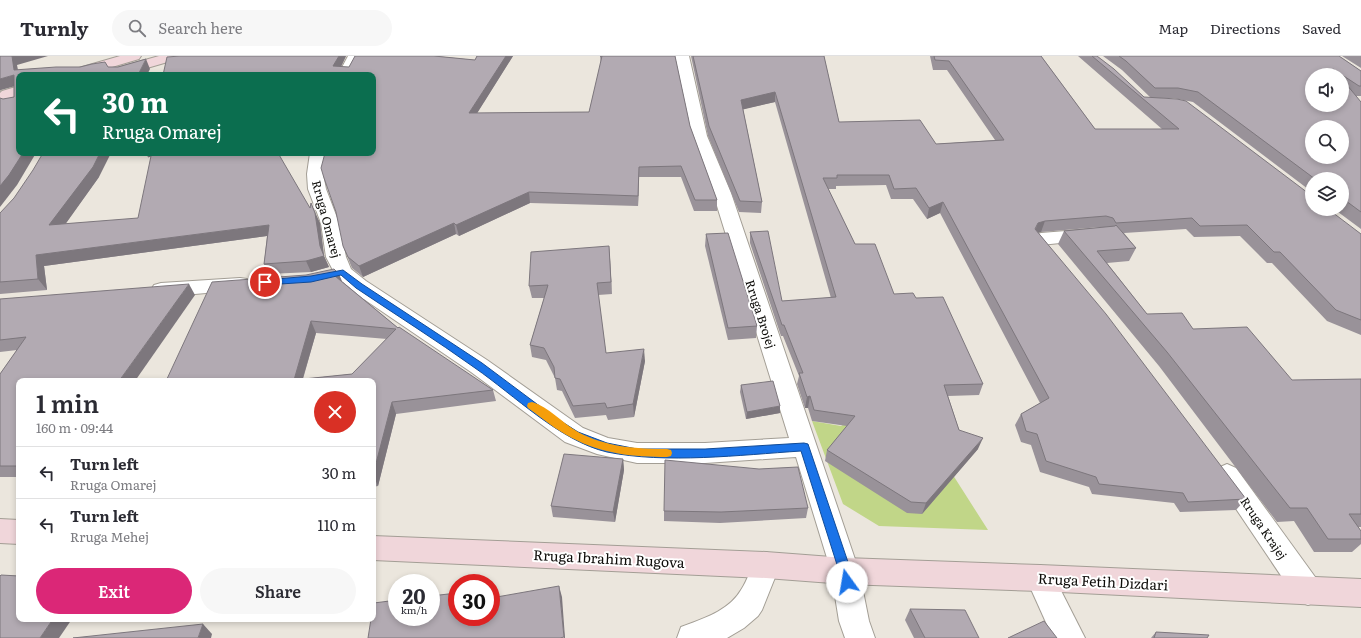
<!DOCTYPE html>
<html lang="en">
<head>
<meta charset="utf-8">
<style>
	body { margin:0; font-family:Literata,serif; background:#f7f7f7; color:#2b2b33; height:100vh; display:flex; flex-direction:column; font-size:15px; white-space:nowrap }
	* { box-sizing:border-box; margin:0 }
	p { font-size:13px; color:#7c7c81 }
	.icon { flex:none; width:22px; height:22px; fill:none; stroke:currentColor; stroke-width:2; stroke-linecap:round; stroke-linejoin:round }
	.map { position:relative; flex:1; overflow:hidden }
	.panel { position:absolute; left:16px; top:322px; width:360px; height:244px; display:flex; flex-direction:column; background:#fff; border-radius:8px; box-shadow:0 2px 6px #0003 }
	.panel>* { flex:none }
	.guide { position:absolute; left:16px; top:16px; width:360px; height:84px; border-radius:8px; box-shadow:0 2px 6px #0003; background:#0b6e4f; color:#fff; overflow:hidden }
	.tools { position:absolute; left:1305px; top:12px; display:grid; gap:8px }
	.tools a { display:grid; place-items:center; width:44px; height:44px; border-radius:50%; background:#fff; box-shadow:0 2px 6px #0003; font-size:20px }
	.speed { position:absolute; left:388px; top:518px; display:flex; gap:8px; font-size:20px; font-weight:700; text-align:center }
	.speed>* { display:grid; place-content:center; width:52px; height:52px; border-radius:50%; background:#fff; box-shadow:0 2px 6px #0003; line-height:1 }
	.speed small { font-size:10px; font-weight:400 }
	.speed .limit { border:6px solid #d22; background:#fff; color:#111 }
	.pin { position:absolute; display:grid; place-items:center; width:34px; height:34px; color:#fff; margin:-17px; border:2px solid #fff; border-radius:50%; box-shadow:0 1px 4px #0007 }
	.me { position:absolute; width:44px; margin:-22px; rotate:347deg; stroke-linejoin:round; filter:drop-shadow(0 0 3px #0008) }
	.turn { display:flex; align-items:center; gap:14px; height:84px; padding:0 20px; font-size:18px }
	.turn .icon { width:52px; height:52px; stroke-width:2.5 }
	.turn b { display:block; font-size:28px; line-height:34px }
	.round { display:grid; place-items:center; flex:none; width:42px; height:42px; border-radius:21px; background:#f7f7f7 }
	.head { display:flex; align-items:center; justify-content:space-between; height:68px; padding:0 20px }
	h1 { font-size:24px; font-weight:600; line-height:30px }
	.button { display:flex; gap:8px; margin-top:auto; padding:8px 20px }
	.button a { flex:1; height:46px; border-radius:24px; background:#db2777; color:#fff; font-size:16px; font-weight:600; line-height:46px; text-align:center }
	.button a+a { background:#f7f7f7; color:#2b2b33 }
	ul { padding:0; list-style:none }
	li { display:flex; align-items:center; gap:12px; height:52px; padding:0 20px; border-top:1px solid #e1e1e2 }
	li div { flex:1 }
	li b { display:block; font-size:15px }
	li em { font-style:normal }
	header { display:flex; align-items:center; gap:24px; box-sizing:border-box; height:56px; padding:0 20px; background:#fff; border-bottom:1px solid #e1e1e2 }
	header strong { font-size:19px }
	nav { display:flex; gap:22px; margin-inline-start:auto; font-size:14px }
	.search { width:280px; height:36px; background:#f7f7f7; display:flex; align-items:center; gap:10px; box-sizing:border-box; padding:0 14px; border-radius:22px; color:#7c7c81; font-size:15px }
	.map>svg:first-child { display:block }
</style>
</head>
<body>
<header>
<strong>Turnly</strong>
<div class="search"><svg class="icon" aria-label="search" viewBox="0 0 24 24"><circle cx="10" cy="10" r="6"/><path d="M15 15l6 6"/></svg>Search here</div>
<nav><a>Map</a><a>Directions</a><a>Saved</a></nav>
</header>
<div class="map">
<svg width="1361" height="582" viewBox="0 0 1361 582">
	<rect width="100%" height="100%" fill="#ebe6dd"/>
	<polygon fill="#c1d688" points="863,357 930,383 988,474 879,470 843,448 812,365 841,370"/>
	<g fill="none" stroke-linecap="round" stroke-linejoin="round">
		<defs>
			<g id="minor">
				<polygon points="348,0 362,0 352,19 338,19"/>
				<polygon points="675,0 689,0 707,80 731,137 859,515 869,565 875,582 845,582 839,565 831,515 796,401 705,407 637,407 597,398 565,386 471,316 352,235 336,220 326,201 321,167 308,133 307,118 310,97 326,97 323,118 326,133 339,167 346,201 351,213 366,225 487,304 583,372 608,382 637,387 705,387 789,382 713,137 691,80"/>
				<polygon points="1091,173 1098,175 1100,179 1098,183 1041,189 1034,187 1032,183 1034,179 1041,177"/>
				<polygon points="240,222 247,223 250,228 247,233 240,234 161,241 154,239 151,234 154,229 161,227"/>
				<polygon points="1227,408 1236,412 1318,525 1323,535 1318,545 1308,549 1298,545 1218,426 1214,419 1218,412"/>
				<path d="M766,496L776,500L780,509L762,554L758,560L744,572L727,582H677L681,571C702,563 729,555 741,534C748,524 751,511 756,500Z"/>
				<polygon points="1040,509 1050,513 1085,582 1053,582 1026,522 1030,513"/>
			</g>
			<g id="secondary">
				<polygon points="120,0 141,0 139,3 85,19 63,19 65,16"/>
				<polygon points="159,0 180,0 178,3 123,19 113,19 111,16 113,13"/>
				<polygon points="19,30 19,39 11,42 19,42 19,50 10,51 0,48 0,37 2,35"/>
				<polygon points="0,463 19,464 19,488 0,487"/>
				<polygon points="373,480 766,496 845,502 1040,509 1361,523 1361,551 1040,535 845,528 766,522 373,504"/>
			</g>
		</defs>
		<use href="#minor" stroke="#a39e95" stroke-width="2"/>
		<use href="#secondary" stroke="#a39e95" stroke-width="2"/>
		<use href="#minor" fill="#fff" fill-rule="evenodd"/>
		<use href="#secondary" fill="#f0d6da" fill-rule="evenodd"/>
	</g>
	<g fill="#999299" fill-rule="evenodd">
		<polygon points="180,0 346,0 341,11 349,11 355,0 436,0 475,4 477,0 513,0 477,57 589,56 601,8 600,0 675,0 690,70 717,144 717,155 694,155 681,121 639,121 638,150 530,147 459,180 456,178 363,221 352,212 343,190 373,19"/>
		<polygon points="691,0 824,0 839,66 936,88 995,84 947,14 933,14 930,0 1041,0 1095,73 1162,73 1078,0 1097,0 1144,41 1361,178 1361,279 1327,265 1272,207 1267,207 1240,180 1194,181 1186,173 1124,177 1136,192 1129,205 1107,207 1147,258 1193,273 1292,324 1361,323 1361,471 1358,471 1361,475 1361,488 1352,496 1314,496 1294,465 1277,466 1159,310 1058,188 1064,175 1103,171 1101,171 1041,176 1038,176 1246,443 1236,454 1180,456 1174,447 1092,438 1089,431 1040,416 1031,389 1021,386 1015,369 1021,358 1040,347 940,157 927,163 913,143 891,143 886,129 836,130 836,133 828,133 855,188 894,238 916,242 983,328 979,339 948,340 959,374 978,393 922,458 907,457 825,405 827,394 847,370 812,365 808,352 805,352 797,328 799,320 783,280 781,280 750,187 750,176 782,245 831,242 775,46 743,53 762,146 761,157 739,156 708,80"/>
		<path d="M1103,0H1339L1361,15V40H1356L1361,46V173L1334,153H1342V123H1312V136L1193,46L1173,42H1151L1122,14ZM1312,19H1342V49Z"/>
		<polygon points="1342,0 1361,0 1361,12"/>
		<polygon points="99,121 65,168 310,152 320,167 324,200 329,211 311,216 269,218 264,208 267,180 44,210 47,234 0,238 0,157"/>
		<polygon points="706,178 757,270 756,282 728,284 705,190"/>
		<polygon points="609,190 612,238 598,239 606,297 645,305 634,361 608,364 606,359 575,362 562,335 557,334 555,322 546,304 532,301 530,289 544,242 532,242 529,230"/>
		<path d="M343,226L398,272L493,334L496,345L396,358L378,430L373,431V325H166ZM316,277L387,283L352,318L303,323Z"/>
		<polygon points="195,239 19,325 19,421 0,421 0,318 17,294 0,296 0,243"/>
		<polygon points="741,329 780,357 746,363 740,336"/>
		<polygon points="623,403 624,414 615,466 553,461 551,450"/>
		<polygon points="808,452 806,462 720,467 664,465 664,455"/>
		<polygon points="910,553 979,582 914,582 905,564"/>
		<polygon points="1156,576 1207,582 1151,582"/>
	</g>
	<g fill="#7d777d">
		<polygon points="11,0 48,0 17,9 19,19 14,14"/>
		<polygon points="339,0 346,0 337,19 333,10"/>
		<polygon points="506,0 513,0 471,67 469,57"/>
		<polygon points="146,3 150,13 147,19 138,19"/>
		<polygon points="14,19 19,29 1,34 0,35 0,23"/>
		<polygon points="775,36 775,46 741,54 741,44"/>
		<polygon points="23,97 36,97 17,129 0,151 0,130"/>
		<polygon points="100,97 111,97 99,121 57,180 49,169"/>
		<polygon points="639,111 639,121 638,150 638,140"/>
		<polygon points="529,136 530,147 459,180 456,169"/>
		<polygon points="943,146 940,157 927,163 929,152"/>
		<polygon points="311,147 320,167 324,200 329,211 311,216 306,205"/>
		<polygon points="1045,165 1041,176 1034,178 1038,167"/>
		<polygon points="454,167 456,178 363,221 359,210"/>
		<polygon points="269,169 274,179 44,210 47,234 38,223 36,199"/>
		<polygon points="609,190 610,202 612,238 611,226"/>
		<polygon points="339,218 344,230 335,220"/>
		<polygon points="189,228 195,239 135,325 119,325"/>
		<polygon points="311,265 316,277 302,325 294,324"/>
		<polygon points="644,293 645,305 634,361 633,348"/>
		<polygon points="810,340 808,352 805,352 807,341"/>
		<polygon points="392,346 396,358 378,430 373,419"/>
		<polygon points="780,350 780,357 746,363 747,356"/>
		<polygon points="983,382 978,393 922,458 926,447"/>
		<polygon points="623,403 624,414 615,466 613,456"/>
		<polygon points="559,530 562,541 565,582 564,582 564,581"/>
		<polygon points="53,563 72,563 59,582 40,582"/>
		<polygon points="203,568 212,578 211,582 198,582"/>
	</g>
	<g fill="#b2aab2" stroke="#7d777d" fill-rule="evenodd">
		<polygon points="0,0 12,0 14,14 56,11 80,11 92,8 105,6 108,11 118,11 146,3 138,19 19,19 19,97 23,97 9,119 0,130 0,42 3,43 14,41 14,19 0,23"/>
		<polygon points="180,0 339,0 333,10 349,11 355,0 434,0 475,4 477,0 506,0 469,57 589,56 602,0 600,0 675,0 690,70 717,144 695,144 681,110 639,111 638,140 529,136 456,169 454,167 359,210 348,201 343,190 336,156 324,122 321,112 325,97 373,97 373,19 163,19 167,1"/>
		<polygon points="693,0 824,0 839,66 920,64 936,88 1004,84 949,5 935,4 934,0 1041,0 1095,73 1179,73 1092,0 1097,0 1114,13 1144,41 1177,43 1186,45 1312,140 1312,153 1328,153 1361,178 1361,264 1336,254 1280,196 1274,196 1247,169 1200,170 1192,162 1116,167 1113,162 1106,160 1045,165 1038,167 1035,173 1106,258 1246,443 1188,446 1183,437 1099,428 1096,421 1046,405 1037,378 1026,375 1021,358 1049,342 943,146 929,152 916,132 894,133 889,119 837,119 837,122 823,122 855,188 875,188 894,238 913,237 916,242 943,241 983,328 944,329 959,374 983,382 926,447 911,446 827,394 855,360 814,354 810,340 807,341 799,317 803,317 784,269 782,269 750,176 768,175 782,245 836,241 775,36 741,44 762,146 740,145 709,70"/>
		<path d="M1119,0H1339L1361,15V30H1359L1333,13L1338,19H1312V49H1342V23L1361,46V156L1342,142V123H1315L1198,36L1178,32H1155L1126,5ZM1312,71H1342V101H1312Z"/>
		<polygon points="43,97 100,97 93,111 49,169 138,162 151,100 148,101 149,97 278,97 310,152 311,147 315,157 320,190 324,200 306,205 264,208 269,169 36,199 38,223 0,226 0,157 14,142 33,114"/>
		<polygon points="1116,169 1136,192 1097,195 1147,258 1182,257 1193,273 1247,271 1292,324 1361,323 1361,458 1349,458 1361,475 1361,483 1328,483 1307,452 1290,452 1167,296 1064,175 1115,170"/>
		<polygon points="728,177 757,270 728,272 706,178"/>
		<polygon points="609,190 611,226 597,227 606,297 644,293 633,348 607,352 605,347 573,350 560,323 555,322 554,311 544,292 530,289 548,229 529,230 531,196"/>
		<path d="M334,213L339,218L335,220L398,272L399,271L493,334L392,346L373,419V325H166L212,226L306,219ZM311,265L396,273L352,318L294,324Z"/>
		<polygon points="189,228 119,325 19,325 19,410 0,410 0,318 26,281 0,284 0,243"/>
		<polygon points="773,325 780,350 747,356 741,329"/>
		<polygon points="564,398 623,403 613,456 551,450"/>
		<polygon points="665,404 759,413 798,411 808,452 721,456 664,455"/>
		<polygon points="1,519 19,520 19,563 53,563 40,582 0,582 0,520"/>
		<polygon points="559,530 564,581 560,582 368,582 371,563 373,563 373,552 374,547 397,544 397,561 431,561 431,540 457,537 457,561 491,561 491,542"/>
		<polygon points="910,553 965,554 979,582 925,582"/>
		<polygon points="1044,565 1057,582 1008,582"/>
		<polygon points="203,568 198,582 73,582"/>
		<polygon points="1156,576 1209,579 1207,582 1154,582"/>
	</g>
	<path fill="#1a73e8" stroke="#114b97" d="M343,214L362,228L482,307L553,360L578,376L607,387L637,393H705L804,387L808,388L851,515L853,526L851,530L847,531L842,530L839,515L801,395C740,399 666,408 607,396C560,385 514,339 475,312C436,284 396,259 356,232L341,219L311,226L265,229L260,226L265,224L311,220Z"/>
	<path fill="#f59e0b" d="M532,346C549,351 562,367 578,376C606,391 636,393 667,393L671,394L672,397L671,400L667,401C633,401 603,398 572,382C556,374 542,362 528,352L527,350L528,347Z"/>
	<g text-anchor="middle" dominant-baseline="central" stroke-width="4" stroke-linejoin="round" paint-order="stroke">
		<g font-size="12" fill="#0d0c09" stroke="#fff">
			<text transform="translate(327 163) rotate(75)">Rruga Omarej</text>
			<text transform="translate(761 258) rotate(72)">Rruga Brojej</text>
			<text transform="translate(1264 472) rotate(56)">Rruga Krajej</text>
		</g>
		<g font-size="14" fill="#0d0c09" stroke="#fff">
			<text transform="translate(609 502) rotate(3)">Rruga Ibrahim Rugova</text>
			<text transform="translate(1103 525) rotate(3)">Rruga Fetih Dizdari</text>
		</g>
	</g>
</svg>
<div class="tools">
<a><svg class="icon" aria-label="sound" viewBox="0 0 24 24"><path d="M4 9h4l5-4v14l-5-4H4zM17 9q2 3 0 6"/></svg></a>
<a><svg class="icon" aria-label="search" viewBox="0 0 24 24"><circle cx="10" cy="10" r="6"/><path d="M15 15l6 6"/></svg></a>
<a><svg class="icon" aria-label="layers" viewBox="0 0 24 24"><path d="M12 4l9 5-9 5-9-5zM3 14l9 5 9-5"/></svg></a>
</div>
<div class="speed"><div>20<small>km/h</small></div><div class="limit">30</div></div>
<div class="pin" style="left:265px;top:226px;background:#d93025"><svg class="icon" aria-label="arrive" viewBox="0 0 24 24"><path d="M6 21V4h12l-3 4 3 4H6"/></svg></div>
<svg class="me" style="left:847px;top:526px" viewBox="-20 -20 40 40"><circle r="19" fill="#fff"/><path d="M0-13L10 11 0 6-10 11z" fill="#1a73e8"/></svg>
<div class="guide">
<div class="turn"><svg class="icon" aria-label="left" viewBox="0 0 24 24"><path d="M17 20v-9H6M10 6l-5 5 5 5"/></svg><div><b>30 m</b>Rruga Omarej</div></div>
</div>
<section class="panel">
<div class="head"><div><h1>1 min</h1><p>160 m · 09:44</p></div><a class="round" style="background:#d93025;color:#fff"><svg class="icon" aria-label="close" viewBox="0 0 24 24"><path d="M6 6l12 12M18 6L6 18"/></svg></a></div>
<ul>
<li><svg class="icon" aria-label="left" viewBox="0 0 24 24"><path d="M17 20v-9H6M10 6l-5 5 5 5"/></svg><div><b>Turn left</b><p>Rruga Omarej</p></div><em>30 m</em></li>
<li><svg class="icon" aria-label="left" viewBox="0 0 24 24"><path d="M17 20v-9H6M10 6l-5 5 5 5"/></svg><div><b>Turn left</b><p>Rruga Mehej</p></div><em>110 m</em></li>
</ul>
<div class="button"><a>Exit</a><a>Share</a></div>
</section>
</div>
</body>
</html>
